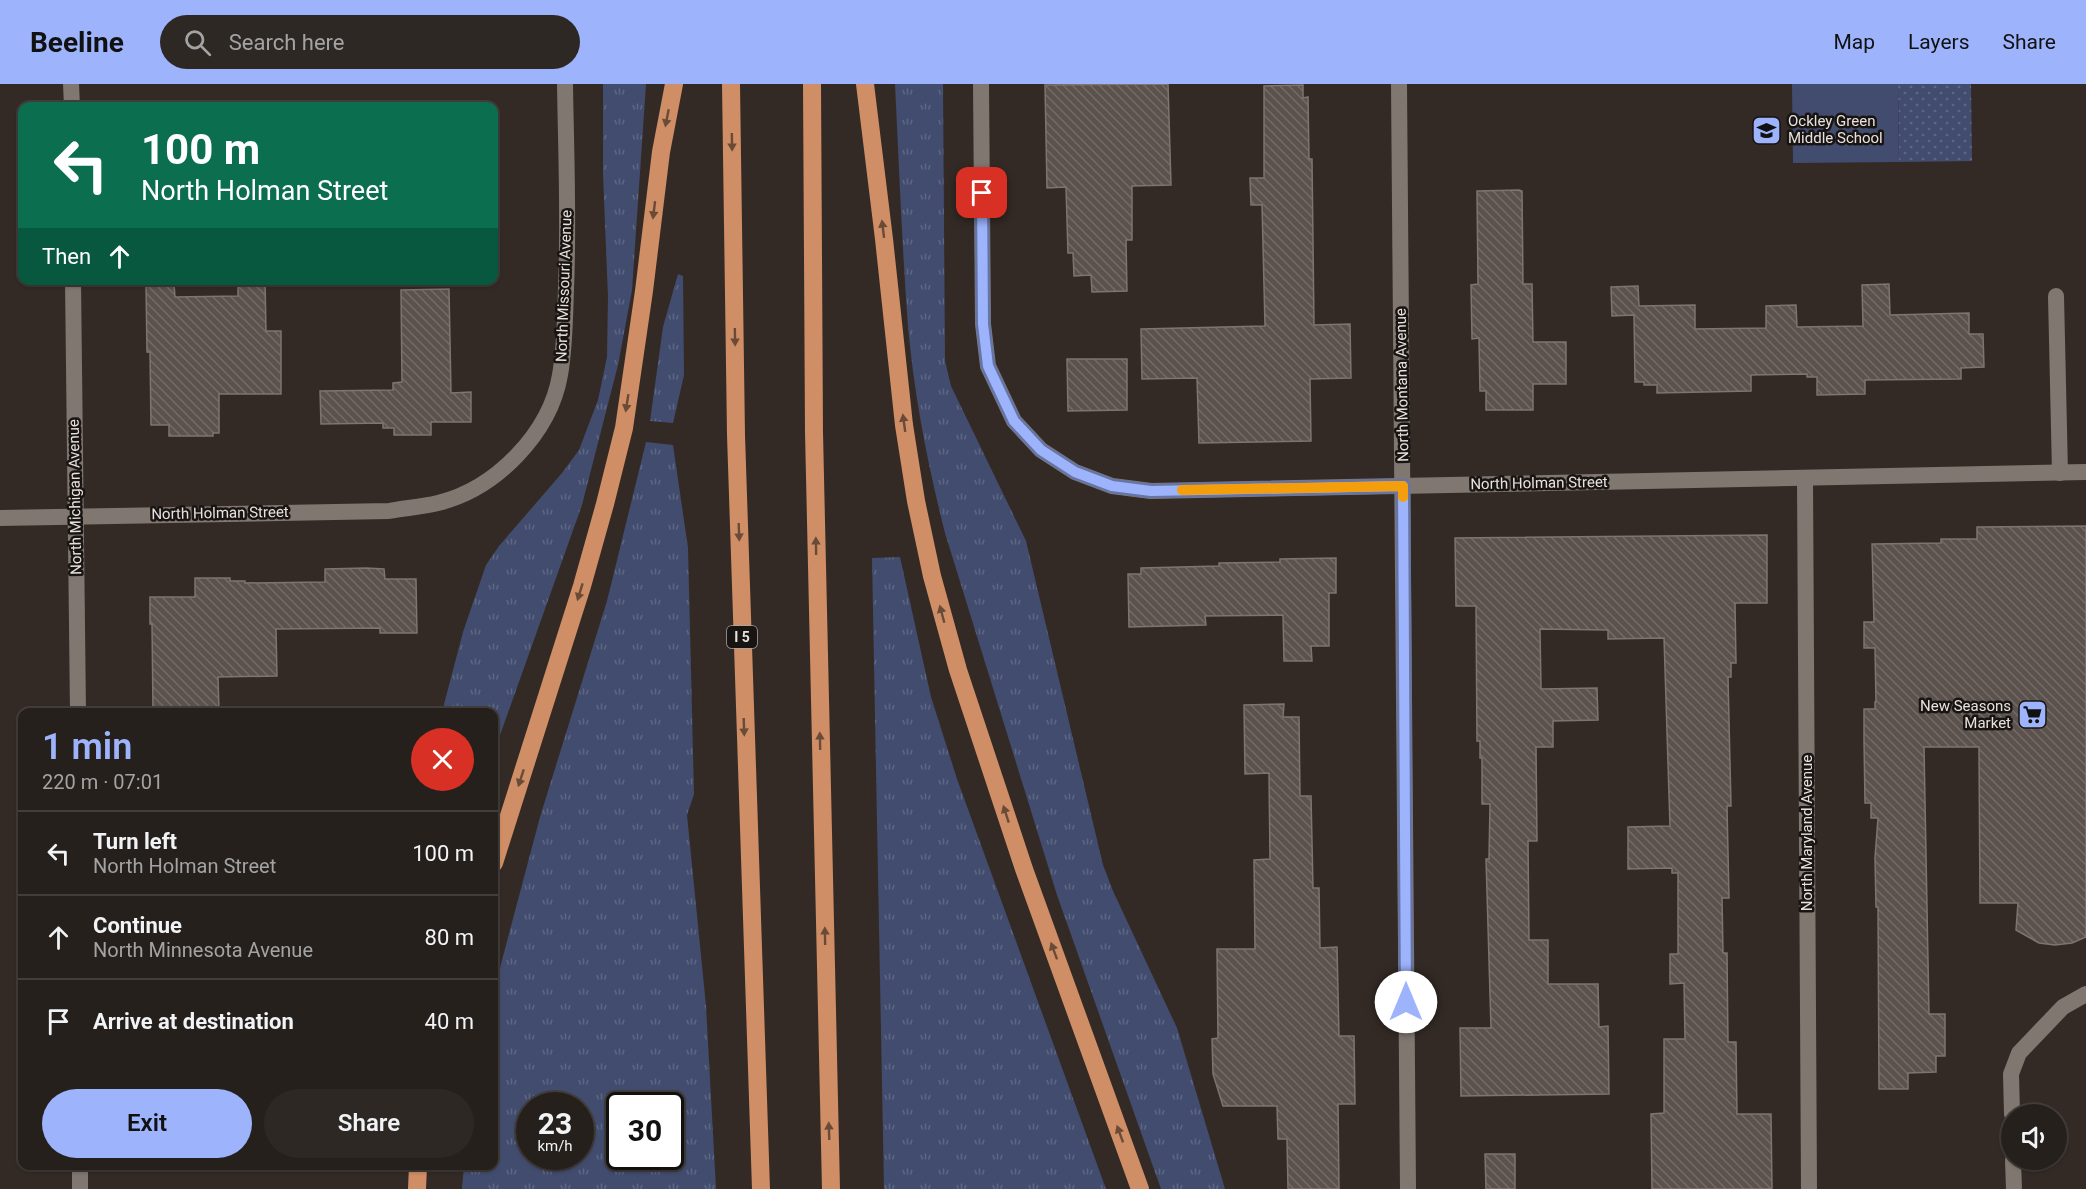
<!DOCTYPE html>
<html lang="en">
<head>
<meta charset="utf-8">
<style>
	body { margin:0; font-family:Roboto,sans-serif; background:#2e2825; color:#f1f3f6; height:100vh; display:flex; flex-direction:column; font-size:22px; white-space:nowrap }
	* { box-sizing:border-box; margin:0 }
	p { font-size:20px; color:#a4a3a3 }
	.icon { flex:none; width:33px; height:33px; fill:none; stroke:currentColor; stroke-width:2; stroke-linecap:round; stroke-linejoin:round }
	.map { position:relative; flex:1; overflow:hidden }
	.drawer { position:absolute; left:18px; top:624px; width:480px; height:462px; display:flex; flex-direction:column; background:#26201c; border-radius:12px; box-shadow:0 2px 4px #0004,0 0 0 2px #423e3b }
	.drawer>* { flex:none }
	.guide { position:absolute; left:18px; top:18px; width:480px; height:183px; border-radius:12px; box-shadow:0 2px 4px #0004,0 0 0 2px #423e3b; background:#0b6e4f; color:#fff; overflow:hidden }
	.controls { position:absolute; left:2001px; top:1020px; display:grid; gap:12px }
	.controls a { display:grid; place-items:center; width:66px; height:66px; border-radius:50%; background:#26201c; box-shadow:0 2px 4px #0004,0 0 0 2px #423e3b; font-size:30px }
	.speed { position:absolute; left:516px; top:1008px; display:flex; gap:12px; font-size:30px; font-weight:700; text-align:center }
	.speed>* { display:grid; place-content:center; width:78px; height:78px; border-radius:50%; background:#26201c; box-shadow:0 2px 4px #0004,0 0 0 2px #423e3b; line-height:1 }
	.speed small { font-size:15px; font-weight:400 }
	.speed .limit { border:3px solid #111; border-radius:9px; background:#fff; color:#111 }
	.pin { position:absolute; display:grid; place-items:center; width:51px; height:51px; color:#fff; margin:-26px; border-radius:12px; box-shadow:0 3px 9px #0006 }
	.me { position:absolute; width:66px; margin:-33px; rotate:0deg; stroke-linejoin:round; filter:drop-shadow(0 0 4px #0008) }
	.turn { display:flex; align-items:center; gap:21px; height:126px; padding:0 24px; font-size:27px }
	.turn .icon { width:78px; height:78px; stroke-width:2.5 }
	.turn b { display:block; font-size:42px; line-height:51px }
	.then { display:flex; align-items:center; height:57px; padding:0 24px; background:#0003; gap:12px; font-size:22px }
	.round { display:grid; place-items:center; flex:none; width:63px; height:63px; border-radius:32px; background:#2e2825 }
	.overview { display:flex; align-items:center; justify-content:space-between; height:102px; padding:0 24px }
	h1 { font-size:36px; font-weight:600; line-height:45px; color:#9db4fd }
	.primary-button { display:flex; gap:12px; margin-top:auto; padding:12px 24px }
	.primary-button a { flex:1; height:69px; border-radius:36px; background:#9db4fd; color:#111; font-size:24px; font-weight:600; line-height:69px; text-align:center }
	.primary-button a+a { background:#2e2825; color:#f1f3f6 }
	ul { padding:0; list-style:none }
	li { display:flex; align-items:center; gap:18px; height:84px; padding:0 24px; border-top:2px solid #423e3b }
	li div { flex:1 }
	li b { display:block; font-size:22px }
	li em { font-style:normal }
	header { display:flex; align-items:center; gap:36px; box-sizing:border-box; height:84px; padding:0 30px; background:#9db4fd; color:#111 }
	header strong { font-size:28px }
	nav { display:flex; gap:33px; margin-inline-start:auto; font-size:21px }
	.search { width:420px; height:54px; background:#2e2825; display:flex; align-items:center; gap:15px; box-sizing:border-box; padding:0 21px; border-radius:33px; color:#a4a3a3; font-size:22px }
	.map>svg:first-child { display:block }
</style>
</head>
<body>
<header>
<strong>Beeline</strong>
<div class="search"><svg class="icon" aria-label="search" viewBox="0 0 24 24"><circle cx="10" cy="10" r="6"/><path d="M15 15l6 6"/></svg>Search here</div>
<nav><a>Map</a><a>Layers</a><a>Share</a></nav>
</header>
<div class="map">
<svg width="2086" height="1105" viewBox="0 0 2086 1105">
	<defs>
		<pattern id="grass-tufts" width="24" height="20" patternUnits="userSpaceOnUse" patternTransform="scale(1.5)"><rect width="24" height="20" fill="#424c6e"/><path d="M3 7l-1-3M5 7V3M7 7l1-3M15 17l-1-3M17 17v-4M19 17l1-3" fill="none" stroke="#5d6682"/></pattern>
		<pattern id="park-dots" width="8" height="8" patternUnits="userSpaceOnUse" patternTransform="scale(1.5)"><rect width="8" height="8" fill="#424c6e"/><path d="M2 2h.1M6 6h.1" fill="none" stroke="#5d6682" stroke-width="1.8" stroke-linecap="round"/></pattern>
		<pattern id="building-back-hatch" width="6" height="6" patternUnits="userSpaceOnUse" patternTransform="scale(1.5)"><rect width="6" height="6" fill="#5c524d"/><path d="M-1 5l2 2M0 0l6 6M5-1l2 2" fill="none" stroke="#736b66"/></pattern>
	</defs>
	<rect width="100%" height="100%" fill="#332a25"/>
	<g fill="url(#grass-tufts)" fill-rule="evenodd">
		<polygon points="603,0 646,0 632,206 618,281 582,421 494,668 494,628 442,628 463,548 486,481 499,462 562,389 579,366 598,316 607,273 608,213 603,90"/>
		<path d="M895,0H943L945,277L951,302L1026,457L1103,781L1113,807L1177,944L1225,1105H1161L1057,811L945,449C928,382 914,311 908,242C902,162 899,81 895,0Z"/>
		<polygon points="678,190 683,192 684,291 673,339 650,337 663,243"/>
		<path d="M646,358L673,361L688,464L694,710L687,731L706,922L716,1105H462L464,1082H494V916L501,880L540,733L607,517ZM530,1022H580V1072H530ZM620,1022H670V1072H620Z"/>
		<polygon points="900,473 931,613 957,695 1106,1105 884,1105 872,474"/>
	</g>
	<polygon fill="url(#park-dots)" points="1898,0 1971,0 1972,77 1899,78"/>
	<polygon fill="#424c6e" points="1792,0 1898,0 1899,78 1793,79"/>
	<g fill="url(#building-back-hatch)" stroke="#7f746e" stroke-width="1.5">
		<polygon points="1168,0 1171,101 1132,102 1132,156 1126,156 1127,207 1092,208 1091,191 1074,192 1073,169 1068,169 1066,103 1047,104 1045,1"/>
		<polygon points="1303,1 1303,14 1308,13 1309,75 1312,75 1314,241 1350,240 1351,294 1310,295 1311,357 1199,359 1197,294 1142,295 1141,245 1265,242 1262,121 1251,121 1250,94 1264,94 1264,2"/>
		<polygon points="1519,106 1522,107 1523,200 1532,200 1533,258 1566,258 1566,300 1533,300 1533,326 1486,326 1486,307 1480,307 1479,254 1472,255 1471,201 1478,200 1477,107"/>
		<polygon points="238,196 265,196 266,247 281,247 281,310 219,310 219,349 213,349 213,352 169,352 169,341 151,341 150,268 147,268 146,201 174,200 175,213 238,212"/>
		<polygon points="1889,200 1890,231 1969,229 1969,250 1983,250 1984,283 1961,284 1961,295 1865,296 1865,310 1817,311 1817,293 1807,293 1807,290 1751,291 1751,307 1657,309 1657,301 1644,301 1644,298 1635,298 1634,231 1612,232 1611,203 1638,202 1639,222 1695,221 1695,245 1766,244 1766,222 1796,221 1797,243 1863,242 1862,201"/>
		<polygon points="449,205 451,309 471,308 471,338 431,338 431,351 394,351 394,344 383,344 383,339 321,340 320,307 393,306 393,299 402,298 401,206"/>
		<polygon points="1067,275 1127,275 1127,326 1068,327"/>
		<polygon points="2086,442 2086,853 2072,859 2055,861 2039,859 2016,846 2018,819 1980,819 1979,663 1924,663 1929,930 1945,930 1945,972 1936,972 1936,988 1908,989 1908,1005 1879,1005 1878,823 1876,823 1875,774 1878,734 1871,734 1871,719 1865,719 1864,657 1864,625 1875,625 1875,618 1876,618 1875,564 1864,564 1864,538 1874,538 1872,460 1941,459 1941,455 1977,455 1977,443"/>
		<polygon points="1767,451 1767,519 1735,519 1736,579 1731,579 1731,593 1728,593 1731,722 1727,722 1729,814 1722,814 1723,869 1727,869 1728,958 1736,958 1737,1030 1771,1030 1772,1105 1652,1105 1651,1030 1664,1029 1664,955 1685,955 1684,899 1670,900 1670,870 1678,870 1678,789 1672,789 1672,784 1628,785 1628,743 1670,742 1664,554 1608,555 1608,546 1540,545 1541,605 1597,604 1598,636 1553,637 1553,663 1536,663 1537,757 1528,757 1529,856 1548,856 1548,900 1598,900 1599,943 1608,942 1609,1010 1461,1012 1460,944 1491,944 1486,775 1489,775 1490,720 1482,720 1482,674 1480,674 1480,657 1477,657 1476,522 1456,522 1455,454"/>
		<polygon points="1336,474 1336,509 1329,509 1329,562 1311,562 1312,577 1284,577 1283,531 1205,532 1206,541 1129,543 1128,490 1141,490 1141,484 1219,482 1219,479 1280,478 1280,475"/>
		<polygon points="366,484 384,485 385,495 416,495 417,549 380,549 380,544 276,545 277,592 218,593 219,628 153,628 152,540 150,540 150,513 195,513 195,494 230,494 230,497 245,497 245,499 325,498 325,485"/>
		<polygon points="1284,620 1283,633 1299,633 1300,712 1311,712 1313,804 1319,804 1320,864 1337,863 1339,952 1354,952 1355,1020 1338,1020 1339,1105 1288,1105 1287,1055 1278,1055 1277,1022 1223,1022 1213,990 1212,955 1218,954 1217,865 1255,865 1254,776 1270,775 1269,689 1245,690 1244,621"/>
		<polygon points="1485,1070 1515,1070 1515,1105 1486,1105"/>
	</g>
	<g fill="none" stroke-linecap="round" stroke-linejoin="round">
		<g stroke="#817771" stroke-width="16">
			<polyline points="2056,212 2060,389"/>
			<polyline points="2012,1030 2011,990 2019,969 2063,923 2086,910"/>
			<polyline points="2013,1076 2014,1105"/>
		</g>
		<g stroke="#817771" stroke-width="16">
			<polyline points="71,0 72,22"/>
			<polyline points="981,0 983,240 988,282 1014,337 1041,366 1075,388 1112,402 1151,407 2086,388"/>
			<polyline points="1399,0 1408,1105"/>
			<polyline points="73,196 78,628"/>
			<polyline points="1805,394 1809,1105"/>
			<path d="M0,434L389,427C405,424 422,423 438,419C496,405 550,349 560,291C565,263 565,233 566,204C569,136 566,68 565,0"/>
			<polyline points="80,1082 80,1105"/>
		</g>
		<g stroke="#cf8e65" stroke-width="18">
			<polyline points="731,0 736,351 761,1105"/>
			<polyline points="812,0 814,348 831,1105"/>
			<polyline points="865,0 884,155 904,341 916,417 932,492 958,586 1024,785 1140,1105"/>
			<polyline points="494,779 582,502 605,420 624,344 644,207 661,68 674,0"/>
			<polyline points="417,1105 418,1082"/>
		</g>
	</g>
	<defs><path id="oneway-solid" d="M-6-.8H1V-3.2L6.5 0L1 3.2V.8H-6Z" transform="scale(1.5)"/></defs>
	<g fill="#6a4b37">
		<use href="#oneway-solid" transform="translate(667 34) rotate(101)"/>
		<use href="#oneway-solid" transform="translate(732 58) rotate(89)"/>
		<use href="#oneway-solid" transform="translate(654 126) rotate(97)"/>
		<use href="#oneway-solid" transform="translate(883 145) rotate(-97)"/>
		<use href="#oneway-solid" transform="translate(735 253) rotate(89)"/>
		<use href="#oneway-solid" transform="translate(627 319) rotate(99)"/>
		<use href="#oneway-solid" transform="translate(904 339) rotate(-98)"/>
		<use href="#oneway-solid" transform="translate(739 448) rotate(88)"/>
		<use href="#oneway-solid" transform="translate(816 462) rotate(-91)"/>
		<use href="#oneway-solid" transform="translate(580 508) rotate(107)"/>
		<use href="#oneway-solid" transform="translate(942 530) rotate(-105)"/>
		<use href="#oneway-solid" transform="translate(744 643) rotate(88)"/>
		<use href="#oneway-solid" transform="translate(820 657) rotate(-91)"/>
		<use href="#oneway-solid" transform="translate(521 694) rotate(108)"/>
		<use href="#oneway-solid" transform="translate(1006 730) rotate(-108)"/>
		<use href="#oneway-solid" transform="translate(825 852) rotate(-91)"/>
		<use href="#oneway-solid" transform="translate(1054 867) rotate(-110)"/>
		<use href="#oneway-solid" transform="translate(829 1047) rotate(-92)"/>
		<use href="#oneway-solid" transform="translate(1120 1050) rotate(-110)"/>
	</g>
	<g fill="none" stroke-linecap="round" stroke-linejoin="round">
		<defs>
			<polyline id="route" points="982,109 983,240 988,282 1014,337 1041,366 1075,388 1112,402 1151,407 1403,402 1406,918"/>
		</defs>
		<use href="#route" stroke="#6675a4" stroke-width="15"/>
		<use href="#route" stroke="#9db4fd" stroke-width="10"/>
		<polyline stroke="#f59e0b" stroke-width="10" points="1182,406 1403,402 1403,413"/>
	</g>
	<defs>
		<symbol id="school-square" viewBox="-11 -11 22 22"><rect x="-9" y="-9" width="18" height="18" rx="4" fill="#9db4fd" stroke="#181412"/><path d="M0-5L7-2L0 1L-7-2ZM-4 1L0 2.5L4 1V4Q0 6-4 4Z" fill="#111"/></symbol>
		<symbol id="supermarket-square" viewBox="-11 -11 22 22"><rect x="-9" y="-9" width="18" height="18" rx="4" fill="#9db4fd" stroke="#181412"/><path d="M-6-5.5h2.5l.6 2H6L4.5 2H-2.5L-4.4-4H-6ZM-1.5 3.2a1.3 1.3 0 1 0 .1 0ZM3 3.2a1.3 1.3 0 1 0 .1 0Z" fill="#111"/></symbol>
	</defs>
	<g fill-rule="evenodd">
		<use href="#school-square" x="1750" y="30" width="33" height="33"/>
		<use href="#supermarket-square" x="2016" y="614" width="33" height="33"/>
	</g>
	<g text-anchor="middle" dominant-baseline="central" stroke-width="5" stroke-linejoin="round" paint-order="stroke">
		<rect fill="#181412" stroke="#aaa4a2" stroke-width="1.5" x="727" y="542" width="30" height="22" rx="4.5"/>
		<g font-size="14" font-weight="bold" fill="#e8e2df">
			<text x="742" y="553">I 5</text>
		</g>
		<g font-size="15" fill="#e8e2df" stroke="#181412" text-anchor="start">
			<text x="1788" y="37">Ockley Green<tspan x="1788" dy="17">Middle School</tspan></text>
			<text x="2011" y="622" text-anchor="end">New Seasons<tspan x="2011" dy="17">Market</tspan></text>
		</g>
		<g font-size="15" fill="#e8e2df" stroke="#181412">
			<text transform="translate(564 202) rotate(-88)">North Missouri Avenue</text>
			<text transform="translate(1402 301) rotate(-91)">North Montana Avenue</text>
			<text transform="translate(1539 399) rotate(-1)">North Holman Street</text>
			<text transform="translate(75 413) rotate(-91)">North Michigan Avenue</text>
			<text transform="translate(220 429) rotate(-1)">North Holman Street</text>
			<text transform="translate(1807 749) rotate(-90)">North Maryland Avenue</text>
		</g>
	</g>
</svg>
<div class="controls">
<a><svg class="icon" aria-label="sound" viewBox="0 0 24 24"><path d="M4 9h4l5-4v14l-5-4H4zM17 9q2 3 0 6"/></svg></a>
</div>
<div class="speed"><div>23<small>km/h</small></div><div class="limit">30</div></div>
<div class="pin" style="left:982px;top:109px;background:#d93025"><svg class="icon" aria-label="arrive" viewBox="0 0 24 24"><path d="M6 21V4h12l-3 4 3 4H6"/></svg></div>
<svg class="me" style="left:1406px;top:918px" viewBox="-20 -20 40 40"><circle r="19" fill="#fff"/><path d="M0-13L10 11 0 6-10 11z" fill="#9db4fd"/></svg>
<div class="guide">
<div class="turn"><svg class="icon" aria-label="left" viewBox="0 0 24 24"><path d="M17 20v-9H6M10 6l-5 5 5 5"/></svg><div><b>100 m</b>North Holman Street</div></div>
<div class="then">Then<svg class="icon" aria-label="ahead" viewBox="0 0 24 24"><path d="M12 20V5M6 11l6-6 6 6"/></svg></div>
</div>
<section class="drawer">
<div class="overview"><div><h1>1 min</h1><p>220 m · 07:01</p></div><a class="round" style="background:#d93025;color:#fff"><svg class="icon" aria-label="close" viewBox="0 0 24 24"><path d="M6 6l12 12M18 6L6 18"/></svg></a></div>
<ul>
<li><svg class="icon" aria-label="left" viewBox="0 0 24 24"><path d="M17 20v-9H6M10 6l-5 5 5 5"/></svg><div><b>Turn left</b><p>North Holman Street</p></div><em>100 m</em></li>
<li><svg class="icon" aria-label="ahead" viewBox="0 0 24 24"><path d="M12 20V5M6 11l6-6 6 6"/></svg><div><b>Continue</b><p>North Minnesota Avenue</p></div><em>80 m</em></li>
<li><svg class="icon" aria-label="arrive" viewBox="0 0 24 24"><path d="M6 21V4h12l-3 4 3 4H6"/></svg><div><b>Arrive at destination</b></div><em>40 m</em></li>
</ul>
<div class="primary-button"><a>Exit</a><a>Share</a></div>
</section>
</div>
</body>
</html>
